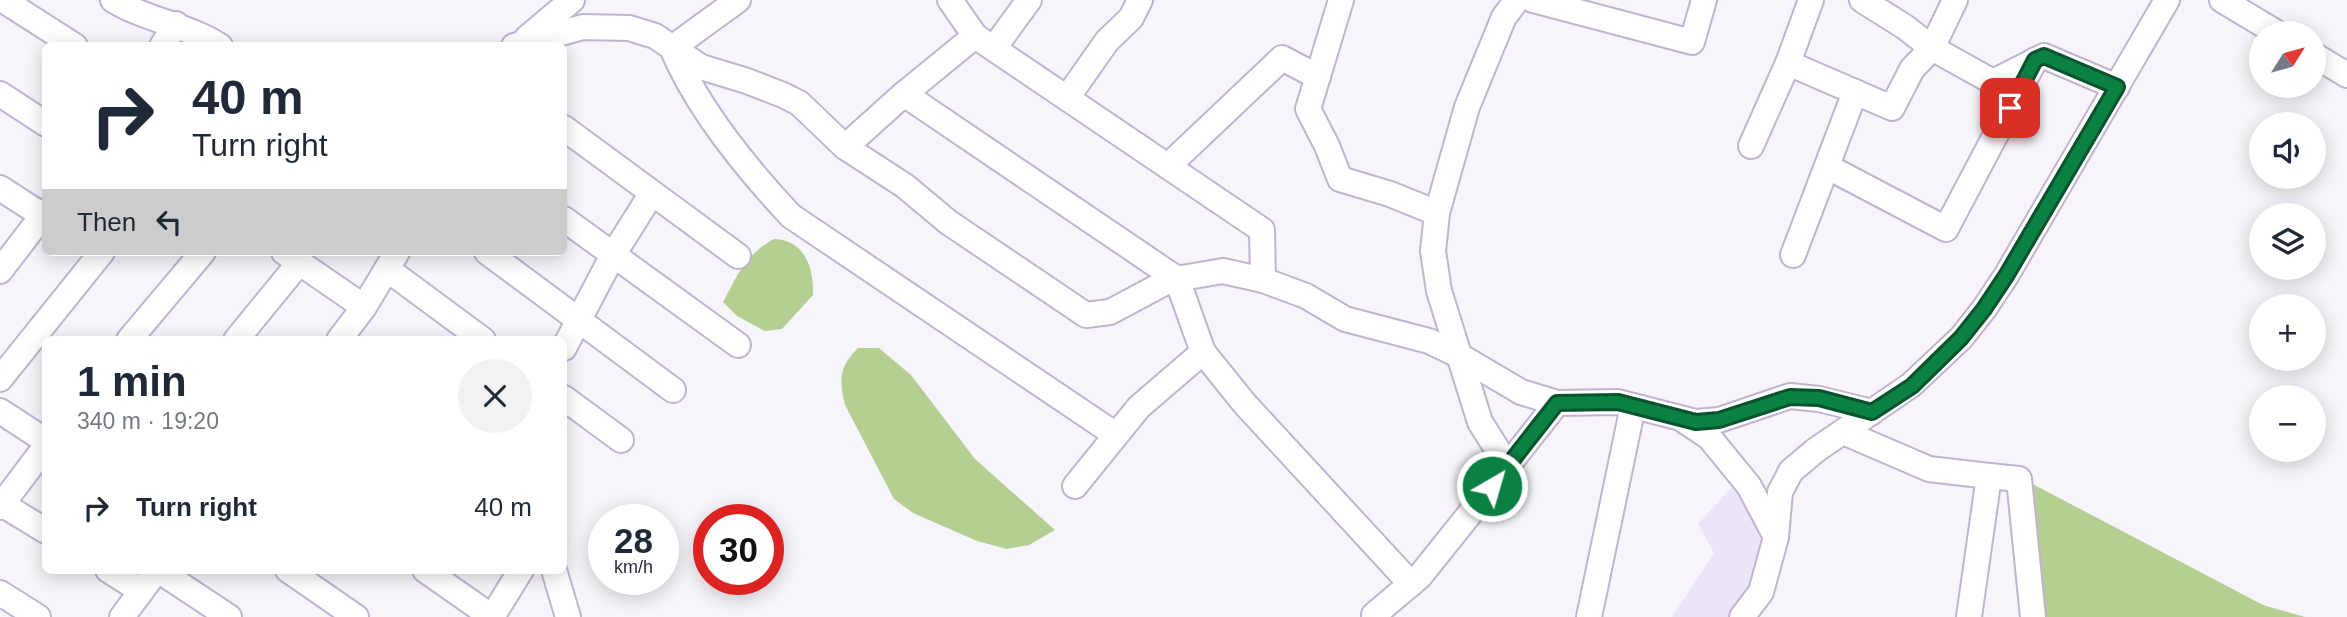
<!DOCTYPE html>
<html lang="en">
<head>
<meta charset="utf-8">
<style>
	body { margin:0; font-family:Arial,sans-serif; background:#f2f2f3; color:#1f2937; height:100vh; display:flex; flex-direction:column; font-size:26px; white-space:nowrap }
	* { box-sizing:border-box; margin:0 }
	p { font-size:23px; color:#747a83 }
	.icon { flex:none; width:38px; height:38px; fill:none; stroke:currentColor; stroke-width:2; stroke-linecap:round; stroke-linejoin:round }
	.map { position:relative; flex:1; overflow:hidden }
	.drawer { position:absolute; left:42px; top:336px; width:525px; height:238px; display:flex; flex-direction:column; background:#fff; border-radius:10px; box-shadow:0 4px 18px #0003 }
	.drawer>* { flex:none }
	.banner { position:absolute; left:42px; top:42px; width:525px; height:214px; border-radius:10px; box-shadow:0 4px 18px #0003; background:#fff; color:#1f2937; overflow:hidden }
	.needle { width:46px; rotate:53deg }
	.buttons { position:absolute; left:2249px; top:21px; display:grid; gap:14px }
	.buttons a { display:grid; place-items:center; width:77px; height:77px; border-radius:50%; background:#fff; box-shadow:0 4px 18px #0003; font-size:35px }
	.speed { position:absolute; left:588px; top:504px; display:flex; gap:14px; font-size:35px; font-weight:700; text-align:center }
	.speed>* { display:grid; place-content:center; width:91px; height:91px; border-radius:50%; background:#fff; box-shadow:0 4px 18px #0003; line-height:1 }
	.speed small { font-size:18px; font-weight:400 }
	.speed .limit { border:10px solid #d22; background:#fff; color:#111 }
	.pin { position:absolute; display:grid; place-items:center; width:60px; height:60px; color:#fff; margin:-30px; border-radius:14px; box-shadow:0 4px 10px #0006 }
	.me { position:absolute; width:77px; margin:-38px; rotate:38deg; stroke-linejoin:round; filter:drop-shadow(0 0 5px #0008) }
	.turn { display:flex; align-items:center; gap:24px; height:147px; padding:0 35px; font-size:32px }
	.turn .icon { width:91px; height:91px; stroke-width:2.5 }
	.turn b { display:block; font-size:49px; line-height:60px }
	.then { display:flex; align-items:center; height:66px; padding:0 35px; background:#0003; gap:14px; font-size:26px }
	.round { display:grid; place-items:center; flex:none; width:74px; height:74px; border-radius:37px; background:#f2f2f3 }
	.overview { display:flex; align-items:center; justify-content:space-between; height:119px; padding:0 35px }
	h1 { font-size:42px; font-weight:700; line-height:52px }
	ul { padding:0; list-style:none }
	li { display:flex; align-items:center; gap:21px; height:105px; padding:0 35px }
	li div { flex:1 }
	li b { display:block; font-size:26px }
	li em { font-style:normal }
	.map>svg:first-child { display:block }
</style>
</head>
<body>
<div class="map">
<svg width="2347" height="617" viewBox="0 0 2347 617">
	<rect width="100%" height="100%" fill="#f7f5fb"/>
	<polygon fill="#eee4fa" points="1741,477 1776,537 1742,617 1672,617 1714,553 1698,524"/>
	<g fill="#b4cf91">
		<path d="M774,239C805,240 814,268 813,295L782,329L765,331L737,316L723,302C738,274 745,255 774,239Z"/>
		<path d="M858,348H879L911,375L975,459L1055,530L1029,545L1007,549L977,541L913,513L894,499L845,405C839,379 839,367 858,348Z"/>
		<polygon points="2027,481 2263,605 2305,617 2041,617"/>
	</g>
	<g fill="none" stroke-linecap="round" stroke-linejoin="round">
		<defs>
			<g id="minor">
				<polyline points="3,0 75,46"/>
				<path d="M113,0C146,20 187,25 220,46"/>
				<path d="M738,0L672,48C697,108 747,169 791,216L1116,435"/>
				<polyline points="950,0 975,36 1262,230 1263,280"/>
				<polyline points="1341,0 1308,109 1327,146 1340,179 1390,194 1437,213"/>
				<polyline points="1533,0 1692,42 1704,0"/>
				<polyline points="1862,0 1905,27 1932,48 1993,82 2044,56 2117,87"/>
				<polyline points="2222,0 2277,33"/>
				<polyline points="527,38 572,0"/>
				<polyline points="162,46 176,24"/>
				<polyline points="514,46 583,27 629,28 655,36 701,67 747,81 783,95 799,103 845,147 905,186 948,222 1086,315 1110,312 1170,280 1223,271 1263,280 1306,296 1345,319 1429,341 1460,356 1521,392 1557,403 1618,402 1696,422 1719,420 1790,396 1819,399 1872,412"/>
				<polyline points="994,48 1029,0"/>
				<polyline points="2314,55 2347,75"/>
				<polyline points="1788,63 1892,108 1912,69 1932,48 1955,0"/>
				<polyline points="0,94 46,124"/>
				<polyline points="904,94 1177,279 1203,352"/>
				<polyline points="1067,98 1107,41 1131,18 1140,0"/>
				<polyline points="564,128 738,256"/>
				<polyline points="1751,146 1788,63 1811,0"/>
				<polyline points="845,147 904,94 975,36"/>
				<polyline points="1168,166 1282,58 1318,77"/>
				<polyline points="1828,167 1946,229 2035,60"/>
				<polyline points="0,188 42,215"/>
				<polyline points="564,219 738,345"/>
				<polyline points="284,252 364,307"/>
				<polyline points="487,252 673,390"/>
				<polyline points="1793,255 1855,92"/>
				<polyline points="387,269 483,340"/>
				<polyline points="0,271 46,211"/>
				<polyline points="129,340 203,252"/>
				<polyline points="236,340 299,263"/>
				<polyline points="339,340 364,307 397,252"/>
				<polyline points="564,348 613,255 652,193"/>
				<polyline points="0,379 102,252"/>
				<polyline points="564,398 621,440"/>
				<polyline points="0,411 46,441"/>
				<polyline points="1682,419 1709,437 1749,486 1776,537"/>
				<polyline points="1843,432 1929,469 1989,476"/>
				<polyline points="1494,483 1557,403"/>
				<polyline points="1075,486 1139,407 1203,352 1244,403 1411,584"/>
				<polyline points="0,503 46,531"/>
				<polyline points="0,507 46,446"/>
				<polyline points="108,570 141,591"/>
				<polyline points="158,570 229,617"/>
				<polyline points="288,570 356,617"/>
				<polyline points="425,570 492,617"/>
				<polyline points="554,570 568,617"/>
				<polyline points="0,593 38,617"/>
				<polyline points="1374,615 1420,576 1492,486 1498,467 1497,449 1480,422 1439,291 1433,251 1437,213 1467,107 1504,17 1517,0"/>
				<polyline points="122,617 157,570"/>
				<polyline points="492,617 521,570"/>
				<polyline points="1589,617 1633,406"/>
				<polyline points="1742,617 1761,592 1776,537 1780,492 1791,471 1816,450 1911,385 1961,338 1984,309 2006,276 2167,0"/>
				<polyline points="1969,617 1989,476 2019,479 2033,617"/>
			</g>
		</defs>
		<use href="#minor" stroke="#c1b4d0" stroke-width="28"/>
		<use href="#minor" stroke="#fff" stroke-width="24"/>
	</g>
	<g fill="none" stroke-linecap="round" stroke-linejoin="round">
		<defs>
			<polyline id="route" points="1492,486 1557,403 1618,402 1696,422 1719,420 1790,397 1819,398 1872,412 1912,386 1961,338 1984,309 2006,276 2117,87 2044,56 2035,60 2010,108"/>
		</defs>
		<use href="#route" stroke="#07532c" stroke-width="18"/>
		<use href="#route" stroke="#0b8043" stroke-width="12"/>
	</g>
</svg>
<div class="buttons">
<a><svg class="needle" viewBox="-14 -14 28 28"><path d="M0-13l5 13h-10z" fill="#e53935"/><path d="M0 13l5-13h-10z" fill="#747a83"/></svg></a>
<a><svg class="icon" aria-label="sound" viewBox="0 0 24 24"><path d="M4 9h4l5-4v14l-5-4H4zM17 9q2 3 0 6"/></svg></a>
<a><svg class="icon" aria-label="layers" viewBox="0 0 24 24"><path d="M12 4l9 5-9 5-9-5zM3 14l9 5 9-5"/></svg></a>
<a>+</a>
<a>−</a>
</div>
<div class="speed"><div>28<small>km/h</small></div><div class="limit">30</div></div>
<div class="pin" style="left:2010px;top:108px;background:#d93025"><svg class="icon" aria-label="arrive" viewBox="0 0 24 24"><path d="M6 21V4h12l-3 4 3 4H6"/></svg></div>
<svg class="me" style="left:1492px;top:486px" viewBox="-20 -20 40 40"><circle r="17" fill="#0b8043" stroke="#fff" stroke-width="3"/><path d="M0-11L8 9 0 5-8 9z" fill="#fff"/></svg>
<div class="banner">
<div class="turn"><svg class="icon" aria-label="right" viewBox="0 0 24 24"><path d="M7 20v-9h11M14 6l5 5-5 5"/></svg><div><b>40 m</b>Turn right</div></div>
<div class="then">Then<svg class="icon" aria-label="left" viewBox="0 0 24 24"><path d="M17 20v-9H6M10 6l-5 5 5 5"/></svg></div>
</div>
<section class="drawer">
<div class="overview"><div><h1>1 min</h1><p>340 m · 19:20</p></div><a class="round"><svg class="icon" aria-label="close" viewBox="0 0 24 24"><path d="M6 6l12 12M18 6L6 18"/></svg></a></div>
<ul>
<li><svg class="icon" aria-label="right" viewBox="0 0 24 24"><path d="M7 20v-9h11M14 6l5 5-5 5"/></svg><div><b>Turn right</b></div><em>40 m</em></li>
</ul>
</section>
</div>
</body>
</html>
